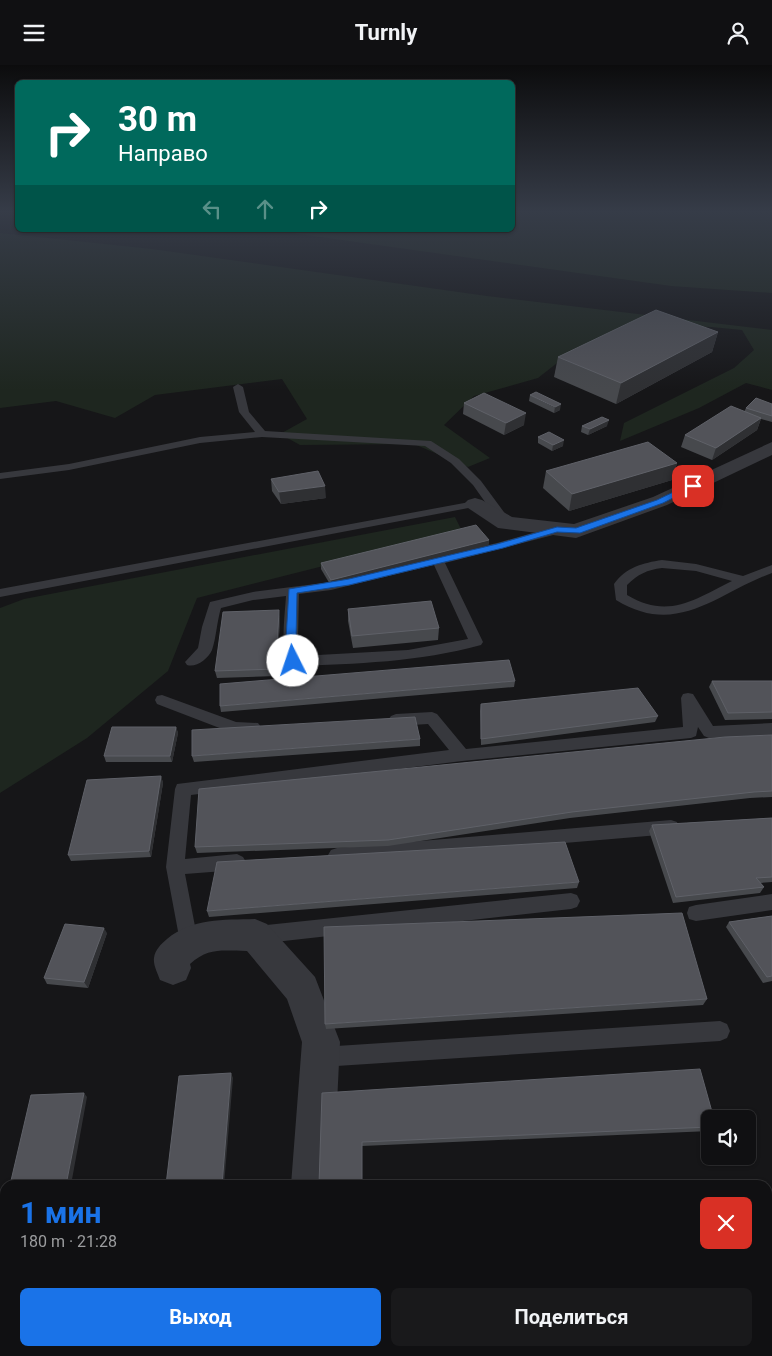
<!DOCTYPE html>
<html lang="ru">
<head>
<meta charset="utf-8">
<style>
	body { margin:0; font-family:Roboto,sans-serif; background:#19191b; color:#f1f3f6; height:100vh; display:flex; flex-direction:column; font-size:19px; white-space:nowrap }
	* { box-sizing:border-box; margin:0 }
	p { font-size:16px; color:#9c9d9f }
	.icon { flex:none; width:28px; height:28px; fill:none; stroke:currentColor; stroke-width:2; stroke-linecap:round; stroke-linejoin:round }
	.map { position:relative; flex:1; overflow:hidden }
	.details { position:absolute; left:0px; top:1115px; width:772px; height:176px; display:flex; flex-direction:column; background:#101012; border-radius:15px 15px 0 0; box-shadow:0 1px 4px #0004,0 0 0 1px #303032 }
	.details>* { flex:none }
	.hud { position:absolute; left:15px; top:15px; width:500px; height:152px; border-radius:8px; box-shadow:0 1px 4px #0004,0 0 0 1px #303032; background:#00695c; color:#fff; overflow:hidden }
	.tools { position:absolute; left:701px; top:1045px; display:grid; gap:10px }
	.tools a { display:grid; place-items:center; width:55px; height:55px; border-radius:8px; background:#101012; box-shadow:0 1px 4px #0004,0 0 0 1px #303032; font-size:25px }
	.pin { position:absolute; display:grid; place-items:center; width:42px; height:42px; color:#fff; margin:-21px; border-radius:10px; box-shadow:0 2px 8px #0006 }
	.me { position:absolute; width:55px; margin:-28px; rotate:356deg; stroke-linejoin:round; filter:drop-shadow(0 0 4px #0008) }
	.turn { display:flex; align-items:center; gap:18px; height:105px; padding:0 20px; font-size:22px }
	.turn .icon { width:65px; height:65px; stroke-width:2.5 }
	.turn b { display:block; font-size:35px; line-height:42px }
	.lanes { display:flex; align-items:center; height:48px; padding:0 20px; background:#0003; justify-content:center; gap:25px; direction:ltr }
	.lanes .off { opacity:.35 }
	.round { display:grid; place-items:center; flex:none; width:52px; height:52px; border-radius:8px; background:#19191b }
	.overview { display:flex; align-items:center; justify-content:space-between; height:85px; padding:0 20px }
	h1 { font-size:30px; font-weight:700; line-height:38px; color:#1a73e8 }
	.action { display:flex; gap:10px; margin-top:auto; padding:10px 20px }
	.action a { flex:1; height:58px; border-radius:8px; background:#1a73e8; color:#fff; font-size:20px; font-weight:700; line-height:58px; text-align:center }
	.action a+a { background:#19191b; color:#f1f3f6 }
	header { display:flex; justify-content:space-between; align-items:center; height:65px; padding:0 20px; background:#101012; font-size:22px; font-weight:700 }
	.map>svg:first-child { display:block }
</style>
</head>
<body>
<header><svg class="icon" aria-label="menu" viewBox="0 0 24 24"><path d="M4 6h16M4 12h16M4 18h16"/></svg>Turnly<svg class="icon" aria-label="person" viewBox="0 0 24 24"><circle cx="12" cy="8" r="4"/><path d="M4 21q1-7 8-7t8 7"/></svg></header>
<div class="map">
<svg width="772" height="1291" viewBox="0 0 772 1291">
	<rect width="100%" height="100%" fill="#161618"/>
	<g fill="#1e261f">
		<polygon points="513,145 772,145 772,228 671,221 270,165 512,165"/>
		<polygon points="0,168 152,184 487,231 772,265 772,325 746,318 699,343 620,376 624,358 734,303 754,285 742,265 711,262 668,261 566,291 538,313 474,331 444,360 490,393 468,402 414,379 300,380 280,369 307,354 282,314 155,330 115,353 56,336 0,343"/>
		<polygon points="455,452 462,466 197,533 168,606 87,673 0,728 0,543 24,534"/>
	</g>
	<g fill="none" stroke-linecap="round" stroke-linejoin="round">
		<g fill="#37383d" fill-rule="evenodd">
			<polygon points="238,319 243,322 249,347 265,366 431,376 459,394 481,416 512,458 510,461 502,461 473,420 451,398 425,381 262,372 200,378 69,405 0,414 0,408 69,399 200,372 255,367 239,347 233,322"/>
			<polygon points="475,436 479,437 481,439 479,441 0,532 0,524"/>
			<path d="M557,461L563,465L561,468L445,498L483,577L481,580C419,597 356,599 293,601L288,599C280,585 285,548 286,531L253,535L221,543C217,556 216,574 212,585C208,594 196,603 187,600L185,597L198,583L202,562L210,537L253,527L331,517L497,478ZM434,500L468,574L408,585L300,591L298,573L299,529L331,525Z"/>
			<path d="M662,495L696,499L743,511L772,500V508C717,528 678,573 616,535L614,519C626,502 643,498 662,495ZM662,503L696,506L732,516C696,534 668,555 627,530V520C638,509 647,505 662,503Z"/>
			<polygon points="688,628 693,629 713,661 772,658 772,670 709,673 704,671 698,662 696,671 691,673 462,696 191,730 185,794 237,789 243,792 246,797 243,802 237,805 185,809 198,877 196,883 189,886 182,883 180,877 166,802 175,724 177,719 449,685 428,659 396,661 391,659 388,655 391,651 396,649 432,647 437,649 466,684 683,662 681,633 683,629"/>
			<path d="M162,630L236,657L258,658L261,662L258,666C250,669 238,670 230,667L157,639L155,635L157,631Z"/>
			<polygon points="671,755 677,757 679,762 677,767 671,769 337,797 331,795 328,790 331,785 337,783"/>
			<polygon points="571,828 577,830 580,836 577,842 571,844 257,879 250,876 248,870 250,864 257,861"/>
			<polygon points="772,829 772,845 696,856 689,854 687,848 689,842 696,840"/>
			<polygon points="720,956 727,959 730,966 727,973 720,976 321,1002 314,999 311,992 314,985 321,982"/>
		</g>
		<g fill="#37383d" fill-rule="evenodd">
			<polygon points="772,377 772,390 667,440 576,473 498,463 468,443 464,439 468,435 475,433 482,435 512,452 574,459 653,432"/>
			<path d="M255,854L267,859L315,912L340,977L333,1120H291L302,977L287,934L247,886C223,886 209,882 190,899L191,903L186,915L173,920L160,915C158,909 153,900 154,893C155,885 161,879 167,874C192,853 223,855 255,854Z"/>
			<polygon points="5,1238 5,1284 0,1285 0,1239"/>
			<polygon points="180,1286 233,1286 235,1291 182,1291"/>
			<rect x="278" y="1286" width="48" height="5"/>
		</g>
	</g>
	<g fill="#47494d">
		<polygon points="718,267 712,287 616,339 554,312 558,292"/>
		<polygon points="530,330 560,345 554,348 529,336"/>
		<polygon points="464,338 524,360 504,370 463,349"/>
		<polygon points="772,339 772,357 761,354 757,365 712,395 681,382 685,370 744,347 746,343"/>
		<polygon points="582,361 607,361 588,370 581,367"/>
		<polygon points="538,372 563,381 552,386 538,378"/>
		<polygon points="677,398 672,415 569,446 543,423 546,406"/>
		<polygon points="271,414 326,433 281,439 272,426"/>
		<polygon points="489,475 488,482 331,521 321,504 321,498"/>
		<polygon points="348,544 439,563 438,575 353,583 348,556"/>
		<polygon points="280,552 277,611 217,613 215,606"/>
		<polygon points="515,616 514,622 221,647 220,641"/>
		<polygon points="712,616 772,616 772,654 725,655 709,622"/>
		<polygon points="481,639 658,651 655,657 481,680 480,646"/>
		<polygon points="176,662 178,668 172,697 106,697 104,691"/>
		<polygon points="772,670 772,732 750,733 570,753 388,781 197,788 195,782"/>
		<polygon points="420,674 420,681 194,697 192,691"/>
		<polygon points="161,711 163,718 151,792 71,796 68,790"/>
		<polygon points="772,753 772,817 760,818 764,822 760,828 673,838 649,766 652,760"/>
		<polygon points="579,817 577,823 209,852 207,846"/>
		<polygon points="772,851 772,916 763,918 726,862 729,857"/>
		<polygon points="107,868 88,923 47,919 44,913"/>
		<polygon points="707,934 703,940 326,964 325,959"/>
		<polygon points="322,1028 710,1054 710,1066 362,1081"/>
		<polygon points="5,1141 5,1168 0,1165"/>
	</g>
	<g fill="#2f3033">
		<polygon points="718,267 712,287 616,339 621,318"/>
		<polygon points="561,339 560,345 554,348 555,342"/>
		<polygon points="526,348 524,360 504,370 506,358"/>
		<polygon points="761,353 757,365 712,395 716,383"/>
		<polygon points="609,355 607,361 588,370 590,364"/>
		<polygon points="564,375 563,381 552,386 553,380"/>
		<polygon points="677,398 672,415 569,446 572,429"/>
		<polygon points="325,421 326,433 281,439 279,427"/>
		<polygon points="489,475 488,482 331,521 331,515"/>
		<polygon points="279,545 280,552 277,611 276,604"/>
		<polygon points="176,662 178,668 172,697 170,691"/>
		<polygon points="161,711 163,718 151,792 149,786"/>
		<polygon points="104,863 107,868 88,923 84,917"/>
		<polygon points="231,1008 233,1013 224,1120 222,1120"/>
		<polygon points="84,1028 87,1032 71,1120 66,1120"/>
	</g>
	<g fill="#525359" stroke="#5f6168">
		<polygon points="656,245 718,267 621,318 558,292"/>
		<polygon points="536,327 561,339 555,342 530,330"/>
		<polygon points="484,328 526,348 506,358 464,338"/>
		<polygon points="756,333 772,339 772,351 746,343"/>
		<polygon points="731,341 761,353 716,383 685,370"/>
		<polygon points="602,352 609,355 590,364 582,361"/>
		<polygon points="549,367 564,375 553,380 538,372"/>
		<polygon points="648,377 677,398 572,429 546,406"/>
		<polygon points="318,406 325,421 279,427 271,414"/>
		<polygon points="476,460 489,475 331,515 321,498"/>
		<polygon points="431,536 439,563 352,571 348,544"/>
		<polygon points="279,545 276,604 215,606 223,547"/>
		<polygon points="509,595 515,616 220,641 220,619"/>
		<polygon points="712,616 772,616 772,647 728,648"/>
		<polygon points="638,623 658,651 481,674 481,639"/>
		<polygon points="415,652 420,674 192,691 192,665"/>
		<polygon points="112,662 176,662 170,691 104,691"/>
		<polygon points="772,670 772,726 754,727 572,747 388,775 195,782 199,724 725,672"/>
		<polygon points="161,711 149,786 68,790 87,715"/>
		<polygon points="772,753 772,812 756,813 764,822 676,832 652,760"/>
		<polygon points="565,777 579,817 207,846 217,797"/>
		<polygon points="682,848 707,934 325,959 324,862"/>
		<polygon points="772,851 772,911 767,912 729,857"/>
		<polygon points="65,859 104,863 84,917 44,913"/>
		<polygon points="700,1004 714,1054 710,1054 710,1062 362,1077 362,1120 319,1120 322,1028"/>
		<polygon points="231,1008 222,1120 166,1120 179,1011"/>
		<polygon points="84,1028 66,1120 10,1120 31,1030"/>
		<polygon points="5,1141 5,1164 0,1164 0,1162"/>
		<polygon points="314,1286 365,1286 365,1291 313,1291"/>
	</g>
	<linearGradient id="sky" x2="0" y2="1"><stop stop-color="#0c0c0d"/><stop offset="0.45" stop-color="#363c48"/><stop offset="1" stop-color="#363c48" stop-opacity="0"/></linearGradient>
	<rect width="772" height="325" fill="url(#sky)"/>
	<polygon fill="#1a73e8" stroke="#114b97" points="690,419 697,421 663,438 580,468 557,467 503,483 349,520 297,528 296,574 298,596 293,600 288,596 286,574 289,524 349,514 497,479 557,462 576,463 657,435"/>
</svg>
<div class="tools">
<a><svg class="icon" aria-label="sound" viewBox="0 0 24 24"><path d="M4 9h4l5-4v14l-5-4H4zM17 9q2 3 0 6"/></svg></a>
</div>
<div class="pin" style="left:693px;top:421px;background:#d93025"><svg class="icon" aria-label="arrive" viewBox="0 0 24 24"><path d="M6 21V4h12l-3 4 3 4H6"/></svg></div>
<svg class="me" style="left:293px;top:596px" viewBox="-20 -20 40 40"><circle r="19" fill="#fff"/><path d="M0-13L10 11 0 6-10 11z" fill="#1a73e8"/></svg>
<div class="hud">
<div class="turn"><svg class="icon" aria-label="right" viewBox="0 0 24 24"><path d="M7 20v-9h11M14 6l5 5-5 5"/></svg><div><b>30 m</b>Направо</div></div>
<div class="lanes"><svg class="icon off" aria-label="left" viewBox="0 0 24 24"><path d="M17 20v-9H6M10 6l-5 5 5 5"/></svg><svg class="icon off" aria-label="ahead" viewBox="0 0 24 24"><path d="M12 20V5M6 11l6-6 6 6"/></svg><svg class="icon" aria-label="right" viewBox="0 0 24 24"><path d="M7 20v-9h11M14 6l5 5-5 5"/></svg></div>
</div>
<section class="details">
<div class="overview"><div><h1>1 мин</h1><p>180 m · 21:28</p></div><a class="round" style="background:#d93025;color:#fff"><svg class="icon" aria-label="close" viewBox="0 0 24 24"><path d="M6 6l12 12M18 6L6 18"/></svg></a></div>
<div class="action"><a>Выход</a><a>Поделиться</a></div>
</section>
</div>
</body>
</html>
